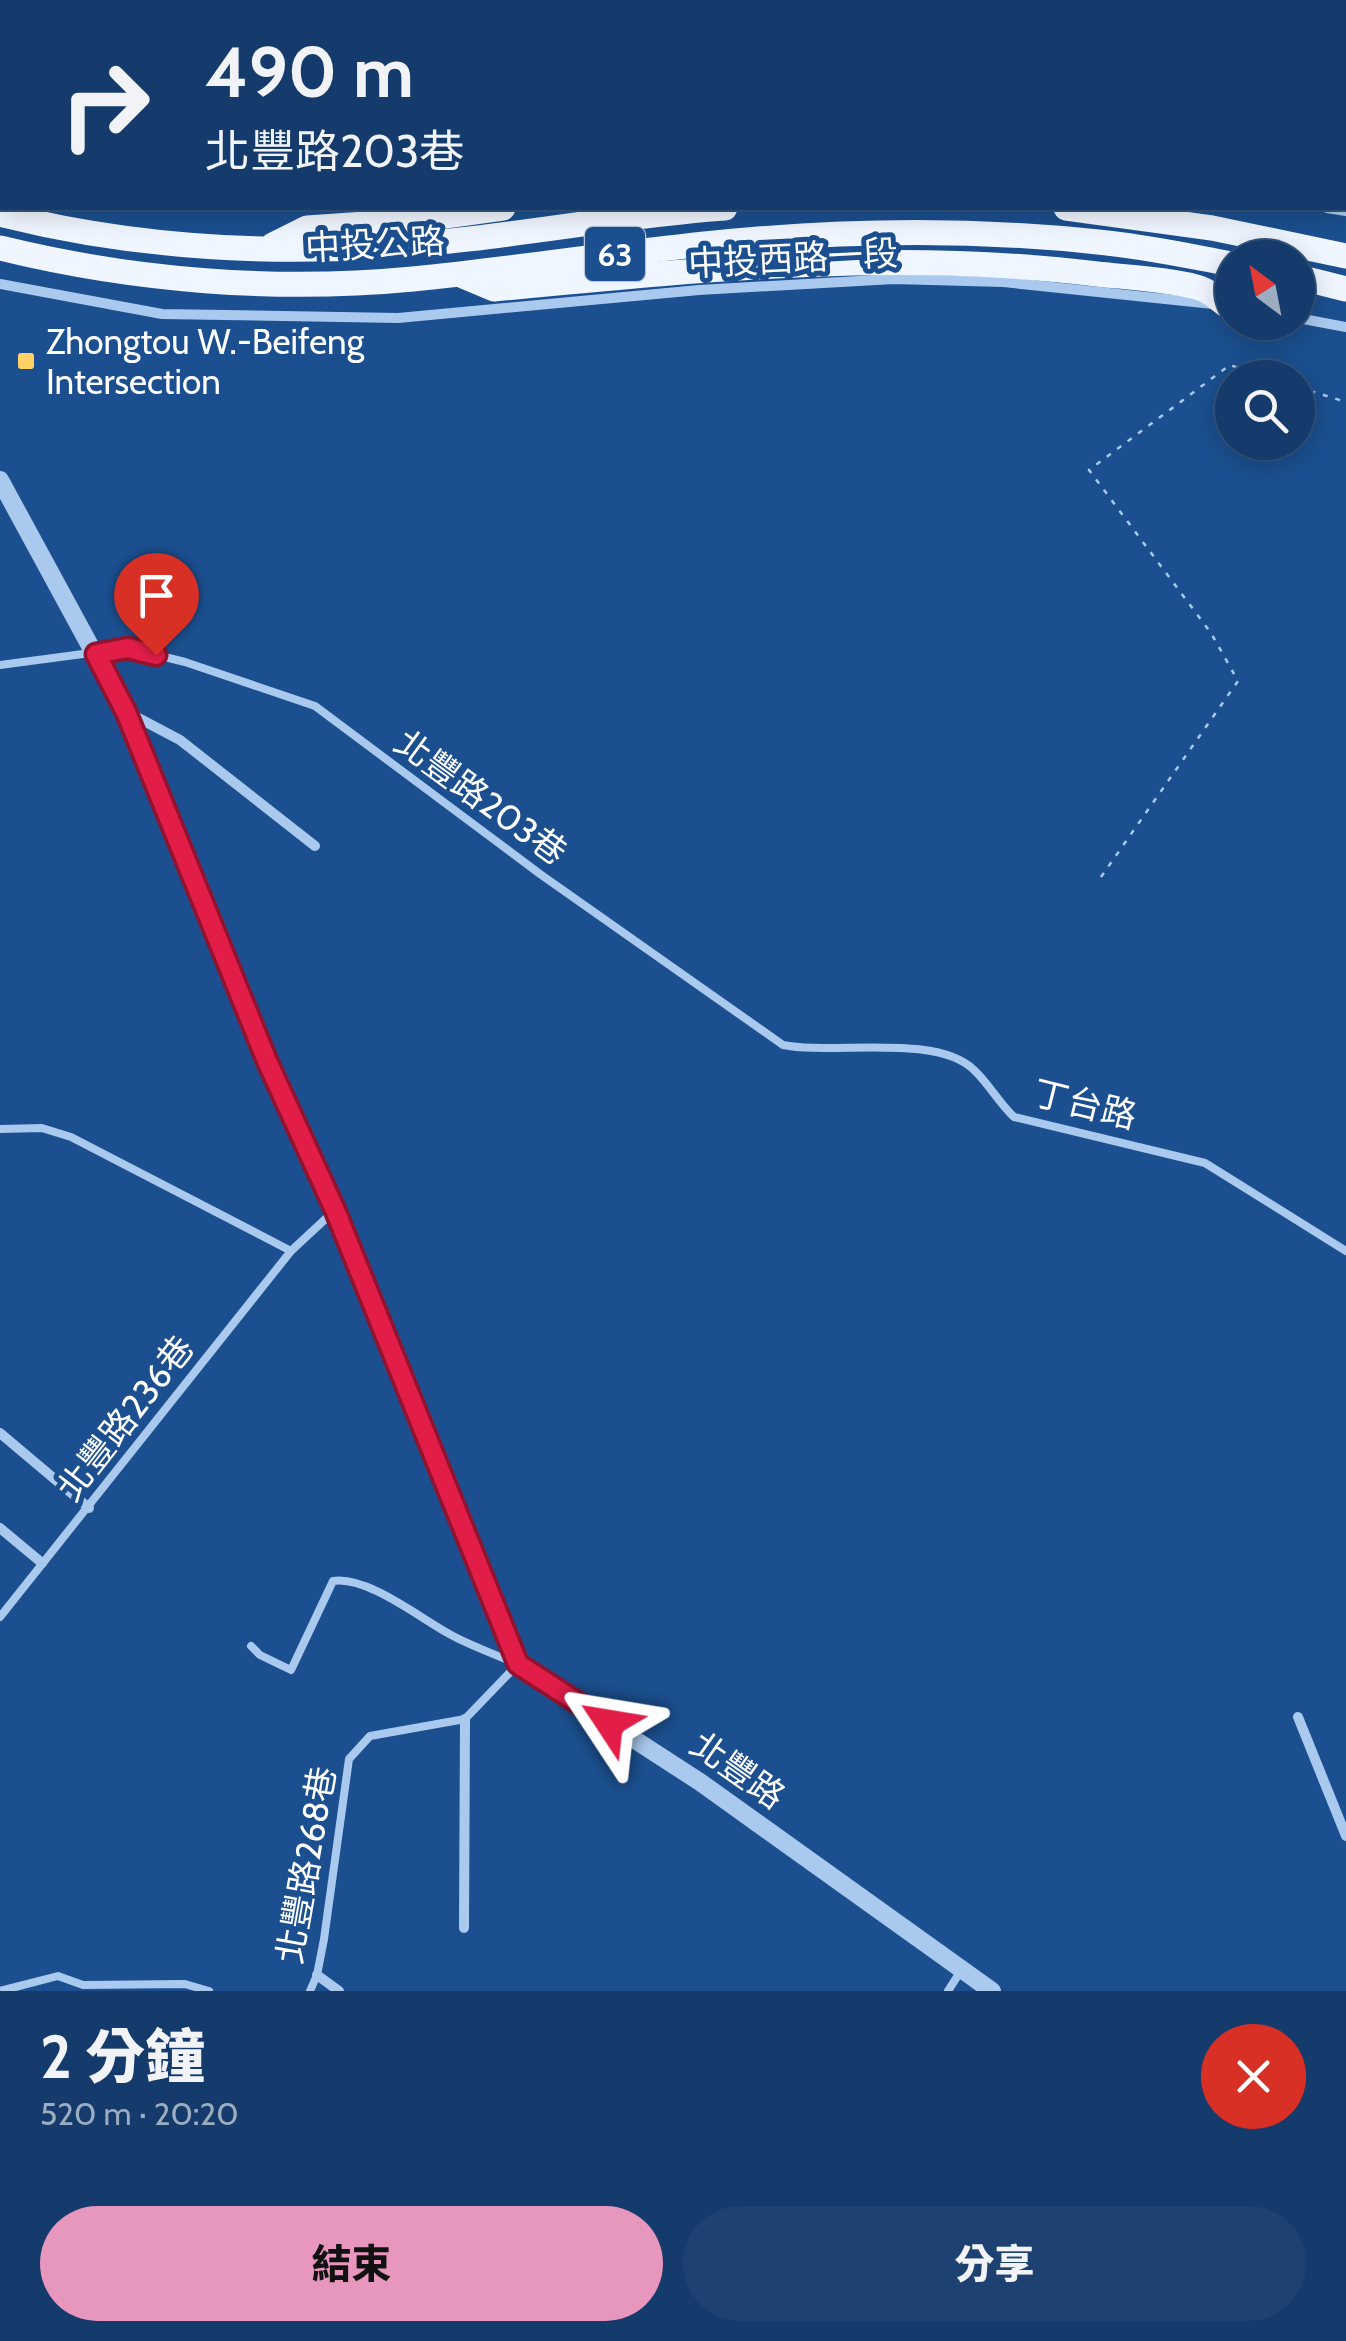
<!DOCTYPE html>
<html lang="zh-TW">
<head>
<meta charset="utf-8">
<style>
	body { margin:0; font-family:Cabin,"Noto Sans TC",sans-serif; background:#1d4271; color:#f1f3f6; height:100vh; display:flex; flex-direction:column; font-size:38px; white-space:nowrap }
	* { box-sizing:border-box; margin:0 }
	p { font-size:32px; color:#9dadc1 }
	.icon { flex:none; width:55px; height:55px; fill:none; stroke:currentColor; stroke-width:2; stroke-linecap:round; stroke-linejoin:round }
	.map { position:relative; height:1991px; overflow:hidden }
	.sheet { display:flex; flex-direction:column; background:#143b6b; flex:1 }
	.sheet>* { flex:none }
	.banner { position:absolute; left:0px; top:0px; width:1348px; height:210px; box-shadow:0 5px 25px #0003,0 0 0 2px #33557e; background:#143b6b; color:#f1f3f6; overflow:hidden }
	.needle { width:65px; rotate:328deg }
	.fabs { position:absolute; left:1215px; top:240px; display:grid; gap:20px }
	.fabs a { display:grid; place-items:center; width:100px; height:100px; border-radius:50%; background:#143b6b; box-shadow:0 5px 25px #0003,0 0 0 2px #33557e; font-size:50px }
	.pin { position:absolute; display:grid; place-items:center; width:85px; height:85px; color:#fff; margin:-102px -42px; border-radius:50% 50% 50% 0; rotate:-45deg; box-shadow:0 0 10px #0007 }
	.pin .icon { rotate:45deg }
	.me { position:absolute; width:110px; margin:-55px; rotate:303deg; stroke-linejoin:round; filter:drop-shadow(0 0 8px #0008) }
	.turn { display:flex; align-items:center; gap:35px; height:210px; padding:0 40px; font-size:45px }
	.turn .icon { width:130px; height:130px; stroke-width:2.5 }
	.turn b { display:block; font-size:70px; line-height:85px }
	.round { display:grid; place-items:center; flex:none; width:105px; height:105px; border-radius:52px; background:#1d4271 }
	.overview { display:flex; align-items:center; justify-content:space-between; height:170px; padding:0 40px }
	h1 { font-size:60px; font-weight:800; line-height:75px }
	.action { display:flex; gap:20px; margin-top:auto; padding:20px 40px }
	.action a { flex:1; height:115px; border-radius:60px; background:#e797bd; color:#111; font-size:40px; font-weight:800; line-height:115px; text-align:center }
	.action a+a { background:#1d4271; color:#f1f3f6 }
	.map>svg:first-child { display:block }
</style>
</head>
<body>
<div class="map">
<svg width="1346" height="1991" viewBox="0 0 1346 1991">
	<rect width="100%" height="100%" fill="#1b4f8f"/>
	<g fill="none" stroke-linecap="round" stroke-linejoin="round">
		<g stroke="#a9c9ee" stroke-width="2.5" stroke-dasharray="5 8" stroke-linecap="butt">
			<polyline points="1298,387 1346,402"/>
			<polyline points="1101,877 1238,681 1211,633 1089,470 1230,365 1268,378"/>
		</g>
		<g stroke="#a9c9ee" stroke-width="8">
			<path d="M0,665L128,648L185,662L315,706L540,874L783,1045C832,1055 937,1033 974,1070C989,1084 999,1103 1014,1117L1205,1163L1346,1251"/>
			<polyline points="0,1129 42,1128 71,1137 291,1251"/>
			<polyline points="0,1617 291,1251 334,1211"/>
			<path d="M251,1646L260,1655L291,1670L333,1581C369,1576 422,1620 453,1636C474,1647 496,1655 518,1664L465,1719L370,1736L349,1759L324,1939L317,1975L310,1991"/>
			<polyline points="0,1991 58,1976 83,1985 185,1984 209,1991"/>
			<polyline points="948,1991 962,1969"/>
		</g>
		<g stroke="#a9c9ee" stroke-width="10">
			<polyline points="0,169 2,170"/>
			<polyline points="1327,208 1346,211"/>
			<polyline points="0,284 162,314 398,318 699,290 894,279 1003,282 1213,304"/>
			<polyline points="1298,318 1346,327"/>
			<polyline points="127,712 180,740 315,846"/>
			<polyline points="0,1433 89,1508"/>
			<polyline points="0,1528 42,1563"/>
			<polyline points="1298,1717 1346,1836"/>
			<polyline points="464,1928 465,1719"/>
			<polyline points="317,1975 339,1991"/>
		</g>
		<polyline stroke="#a9c9ee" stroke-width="18" points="0,480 126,712 267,1061 335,1210 518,1664 700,1782 992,1991"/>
		<g stroke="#f0f6ff" stroke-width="25">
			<polyline points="1066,208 1212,228 1346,256"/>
			<path d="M0,214C122,245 252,254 377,247C494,241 609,216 725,208"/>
			<polyline points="273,245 307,228 409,221 503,208"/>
			<path d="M0,248C134,281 276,292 413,279C528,268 643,248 758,239C871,230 986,230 1098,242C1143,246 1188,256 1232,264"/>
			<path d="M463,276L494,289C695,270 895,249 1097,274C1123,277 1179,280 1202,289C1211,292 1220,301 1228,306"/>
			<polyline points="1298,277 1346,289"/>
		</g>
	</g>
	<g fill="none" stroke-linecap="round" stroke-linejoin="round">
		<defs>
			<polyline id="route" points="156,655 128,648 96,654 126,712 267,1061 335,1210 518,1664 609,1723"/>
		</defs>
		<use href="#route" stroke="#92132f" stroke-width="25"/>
		<use href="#route" stroke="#e11d48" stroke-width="18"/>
	</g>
	<rect fill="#ffd166" stroke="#1b4f8f" stroke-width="4" x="16" y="351" width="20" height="20" rx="5"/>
	<g text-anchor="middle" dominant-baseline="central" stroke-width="10" stroke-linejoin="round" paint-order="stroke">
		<rect fill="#1b4f8f" stroke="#bbcadd" stroke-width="2.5" x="585" y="227" width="60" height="54" rx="8"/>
		<g font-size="32" font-weight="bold" fill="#fff">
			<text x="615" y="254">63</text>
		</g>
		<g font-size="35" fill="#fff" stroke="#1b4f8f">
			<text transform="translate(375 244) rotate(-3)">中投公路</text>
			<text transform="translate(793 258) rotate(-3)">中投西路一段</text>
			<text transform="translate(481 797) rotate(36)">北豐路203巷</text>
			<text transform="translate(1085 1104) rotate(14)">丁台路</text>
			<text transform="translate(125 1418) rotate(-52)">北豐路236巷</text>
			<text transform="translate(738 1770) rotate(35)">北豐路</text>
			<text transform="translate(306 1865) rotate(-80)">北豐路268巷</text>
		</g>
		<g font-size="35" fill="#fff" stroke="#1b4f8f" text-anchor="start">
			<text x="46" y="341">Zhongtou W.-Beifeng<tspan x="46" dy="40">Intersection</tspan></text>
		</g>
	</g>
</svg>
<div class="fabs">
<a><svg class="needle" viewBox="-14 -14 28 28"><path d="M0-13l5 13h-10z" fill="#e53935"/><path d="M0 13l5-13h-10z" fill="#9dadc1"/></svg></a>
<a><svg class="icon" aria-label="search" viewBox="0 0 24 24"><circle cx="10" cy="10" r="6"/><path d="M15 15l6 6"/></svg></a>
</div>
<div class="pin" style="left:156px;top:655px;background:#d93025"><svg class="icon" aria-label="arrive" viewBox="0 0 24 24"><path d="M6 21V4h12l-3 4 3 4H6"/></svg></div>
<svg class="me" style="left:609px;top:1723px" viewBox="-20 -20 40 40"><path d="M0-17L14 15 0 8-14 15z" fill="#e11d48" stroke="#fff" stroke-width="4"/></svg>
<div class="banner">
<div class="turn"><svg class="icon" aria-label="right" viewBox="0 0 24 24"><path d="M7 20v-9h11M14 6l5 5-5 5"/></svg><div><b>490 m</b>北豐路203巷</div></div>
</div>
</div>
<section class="sheet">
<div class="overview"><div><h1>2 分鐘</h1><p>520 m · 20:20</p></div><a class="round" style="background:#d93025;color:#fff"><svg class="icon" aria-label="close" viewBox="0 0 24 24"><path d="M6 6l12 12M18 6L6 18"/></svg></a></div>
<div class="action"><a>結束</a><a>分享</a></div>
</section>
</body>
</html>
